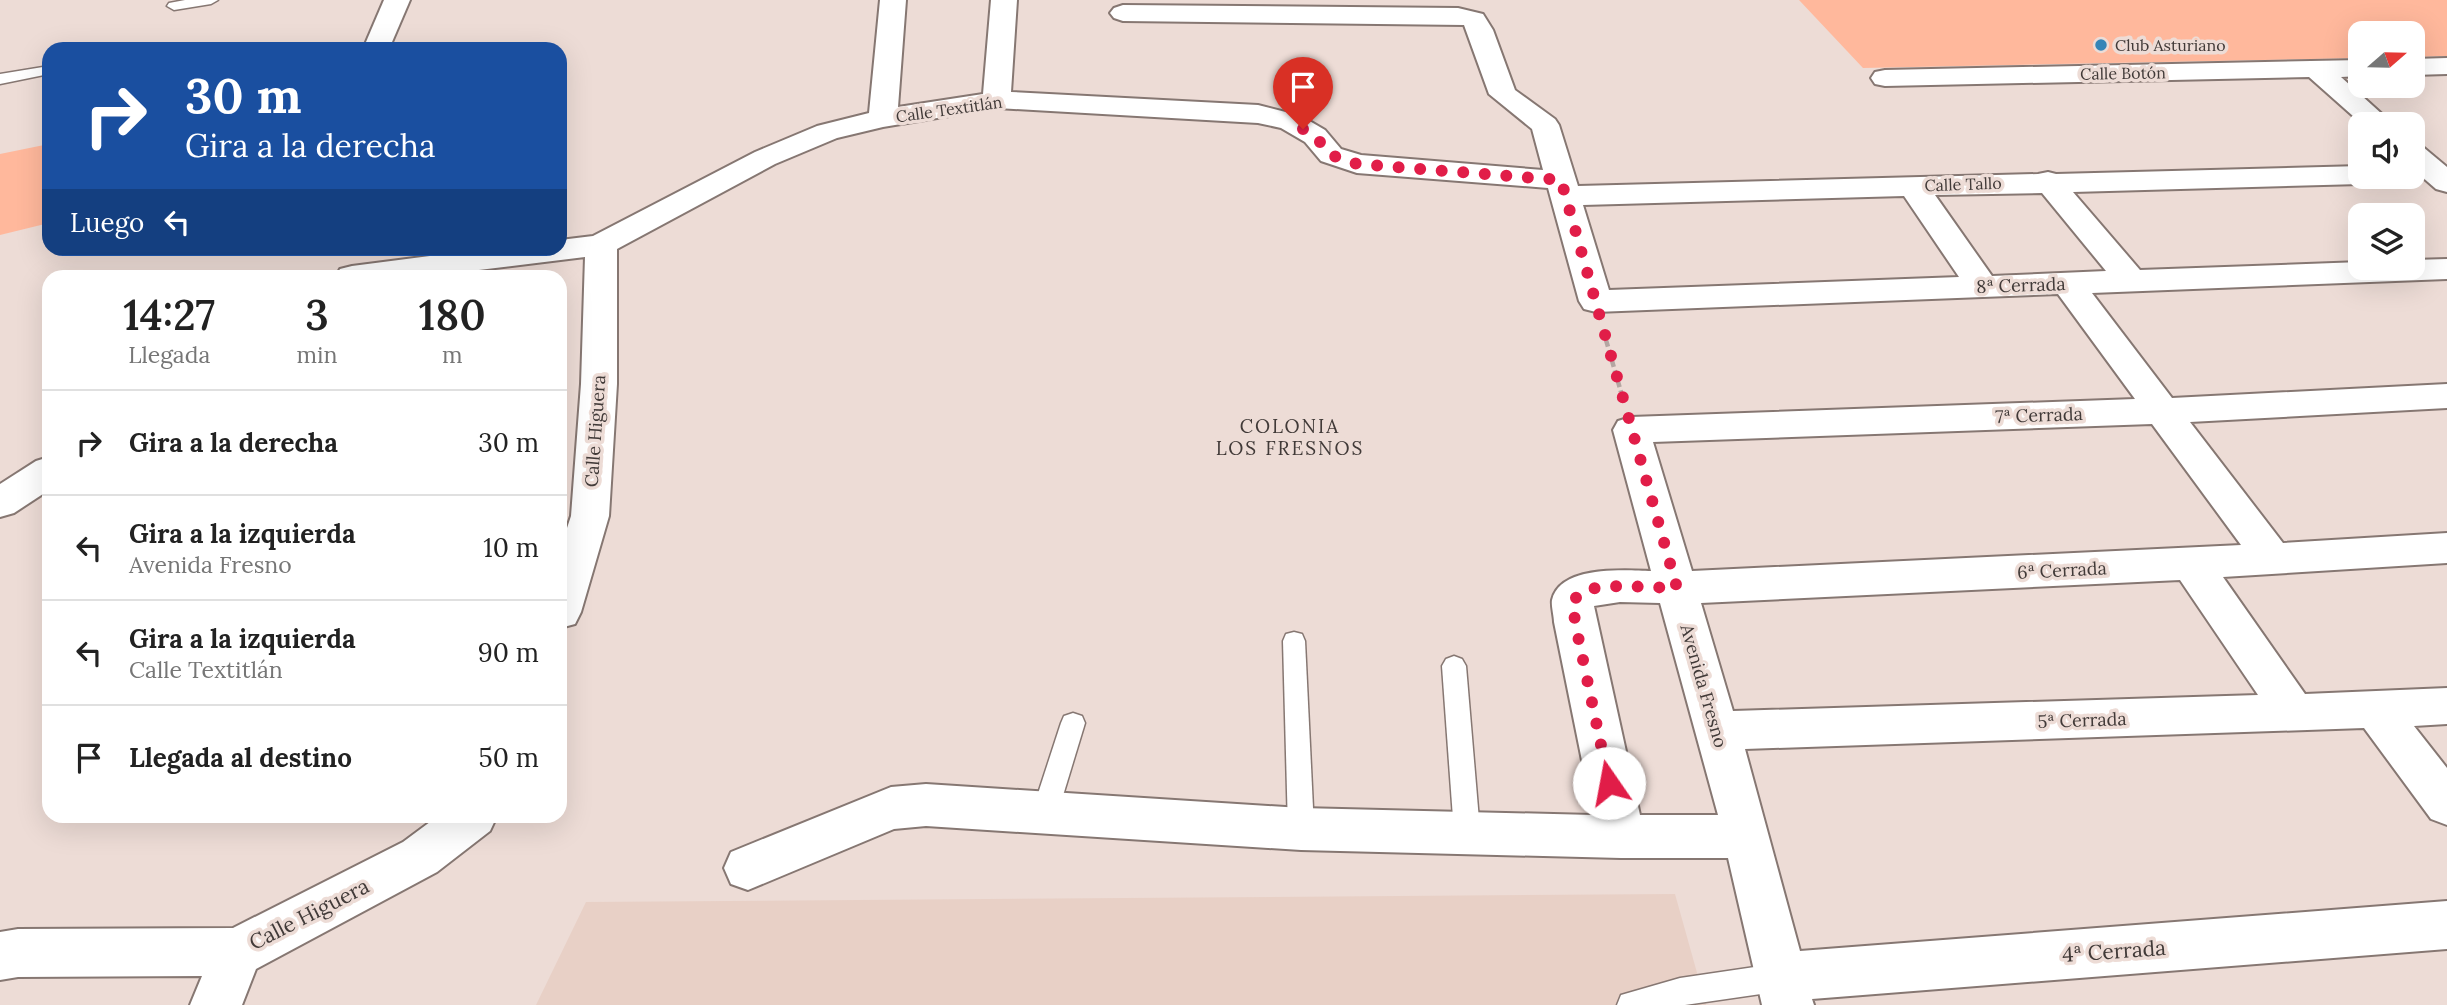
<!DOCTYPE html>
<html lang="es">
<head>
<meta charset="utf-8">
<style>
	body { margin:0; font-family:Lora,serif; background:#f6f6f6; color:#222; height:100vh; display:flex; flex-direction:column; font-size:26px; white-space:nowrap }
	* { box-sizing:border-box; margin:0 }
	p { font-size:23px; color:#767676 }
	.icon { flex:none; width:38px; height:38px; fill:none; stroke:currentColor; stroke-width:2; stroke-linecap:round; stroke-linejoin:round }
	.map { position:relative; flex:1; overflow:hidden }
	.drawer { position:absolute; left:42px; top:270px; width:525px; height:553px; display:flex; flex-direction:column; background:#fff; border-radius:21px; box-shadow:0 7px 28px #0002 }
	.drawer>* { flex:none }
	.banner { position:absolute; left:42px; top:42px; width:525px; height:214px; border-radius:21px; box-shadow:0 7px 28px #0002; background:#1a4fa0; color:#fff; overflow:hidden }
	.needle { width:46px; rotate:70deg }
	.controls { position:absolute; left:2348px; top:21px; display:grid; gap:14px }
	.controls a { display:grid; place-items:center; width:77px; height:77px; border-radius:14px; background:#fff; box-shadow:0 7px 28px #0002; font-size:35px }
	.pin { position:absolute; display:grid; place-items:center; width:60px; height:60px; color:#fff; margin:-72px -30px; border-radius:50% 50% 50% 0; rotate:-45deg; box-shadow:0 0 7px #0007 }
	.pin .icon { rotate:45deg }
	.me { position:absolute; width:77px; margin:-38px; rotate:348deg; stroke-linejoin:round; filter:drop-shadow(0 0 5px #0008) }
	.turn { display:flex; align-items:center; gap:24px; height:147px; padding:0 28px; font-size:32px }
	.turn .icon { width:91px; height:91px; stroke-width:2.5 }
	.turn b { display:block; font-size:49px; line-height:60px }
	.then { display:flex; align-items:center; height:66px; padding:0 28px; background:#0003; gap:14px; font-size:26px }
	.eta { display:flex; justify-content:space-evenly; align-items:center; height:119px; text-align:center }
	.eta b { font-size:42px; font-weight:600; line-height:49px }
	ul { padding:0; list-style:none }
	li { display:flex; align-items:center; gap:21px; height:105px; padding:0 28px; border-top:2px solid #e0e0e0 }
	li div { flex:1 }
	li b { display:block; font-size:26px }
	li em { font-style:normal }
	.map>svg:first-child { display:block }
</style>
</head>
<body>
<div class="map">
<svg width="2447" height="1005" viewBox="0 0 2447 1005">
	<rect width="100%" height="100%" fill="#eddcd6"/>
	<polygon fill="#e8d0c6" points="1675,894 1706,1005 536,1005 586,902"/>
	<g fill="#ffb89c">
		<polygon points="1799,0 2447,0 2447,56 2413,57 2413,33 2361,33 2361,58 1863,68"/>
		<polygon points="49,144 49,223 0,235 0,154"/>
	</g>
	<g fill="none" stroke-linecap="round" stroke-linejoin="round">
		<defs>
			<g id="lane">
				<polygon points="185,0 218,0 211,4 174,10 167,6 169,3"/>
				<polygon points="168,44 173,45 175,49 156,49"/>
				<polygon points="49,66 49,74 0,84 0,74"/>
				<polygon points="1294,632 1302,634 1305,641 1314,829 1310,837 1301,841 1292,837 1288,829 1283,641 1286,634"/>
				<polygon points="1454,656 1462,659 1466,666 1480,832 1476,840 1467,844 1458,840 1454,832 1442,666 1446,659"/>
				<polygon points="1073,713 1082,716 1085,723 1058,812 1054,820 1045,823 1036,820 1032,812 1061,723 1064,716"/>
				<polygon points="1781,963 1791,967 1795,977 1791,987 1781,991 1685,1005 1617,1005 1621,995 1680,978"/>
			</g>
			<g id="street">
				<polygon points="384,0 410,0 389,49 363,49"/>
				<path d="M880,0H906L898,107L983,94L991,0H1017L1011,92L1258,105L1301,116L1325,130L1341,149L1361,155L1543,170L1532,129L1489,94L1464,25L1123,21L1114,18L1110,13L1114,8L1123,5L1458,8L1483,14L1493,30L1515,90L1555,119L1559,125L1578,186L2038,174L2048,172L2056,174L2361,166V177H2375L2372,181L2361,184L2073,192L2140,270L2361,262V268H2413V260L2447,259V279L2092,293L2172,398L2447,384V408L2190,422L2283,543L2447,533V563L2223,577L2305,694L2447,688V724L2414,726L2447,768V825L2431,819L2364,728L1745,749L1800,951L2447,901V949L1812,999L1814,1005H1762L1728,858H1621L1301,850L926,826L894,829L748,890L731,884L724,868L731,852L891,787L926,784L1301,808L1593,815L1554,622C1554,616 1551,606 1552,600C1560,565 1625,570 1651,571L1613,430L1618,421L1631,417L2135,399L2058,294L1596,312L1584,309L1579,301L1548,188L1357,173L1321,161L1305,142L1281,128L1258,123L997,108L883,127L837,138L775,164L617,249V384L609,516L581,612L575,624L560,628V549L571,516L581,384L585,257L429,276H336L340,269L352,266L492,248H560V240L593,236L755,152L817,126L869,113ZM2042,193L2106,271L1992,276L1935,195ZM1904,196L1959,277L1609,290L1583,205ZM2152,424L2241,545L1692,571L1653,442ZM2180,580L2258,695L1733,711L1701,603ZM1620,602L1660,603L1718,815H1640L1594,606Z"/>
				<polygon points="2447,58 2447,74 2413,75 2413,59"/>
				<polygon points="2361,60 2361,76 2341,77 2393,124 2362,124 2309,77 1885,86 1875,84 1871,78 1875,72 1885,70"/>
				<polygon points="2413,144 2423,147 2447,167 2447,192 2436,189 2413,169"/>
				<polygon points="49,457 49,490 14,513 0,517 0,484 36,461"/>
				<polygon points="438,816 497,816 490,831 437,872 256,969 242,1005 190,1005 202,976 18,977 0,980 0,932 18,929 233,928 403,842"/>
			</g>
		</defs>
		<use href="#lane" stroke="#867772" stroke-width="3"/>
		<use href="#street" stroke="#867772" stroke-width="4"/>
		<polyline stroke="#b4a6a2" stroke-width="4.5" stroke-dasharray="7 3.5" stroke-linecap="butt" points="1606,340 1621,392"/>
		<use href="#lane" fill="#fff" fill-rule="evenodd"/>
		<use href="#street" fill="#fff" fill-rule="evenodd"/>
	</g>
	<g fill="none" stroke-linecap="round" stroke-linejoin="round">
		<polyline stroke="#e11d48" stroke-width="12" stroke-dasharray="0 21.6" points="1303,129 1315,136 1331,155 1357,164 1561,180 1677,588 1620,586 1587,589 1573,600 1575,622 1609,783"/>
	</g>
	<circle fill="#3685b7" stroke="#eddcd6" stroke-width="2.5" cx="2101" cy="45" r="7"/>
	<g text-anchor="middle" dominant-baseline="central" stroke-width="7" stroke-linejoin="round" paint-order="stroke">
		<g font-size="16" fill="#413a38" stroke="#eddcd6" text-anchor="start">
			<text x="2115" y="45">Club Asturiano</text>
		</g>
		<g font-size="16" fill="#413a38" stroke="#eddcd6">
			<text transform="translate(2123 73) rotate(-1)">Calle Botón</text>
			<text transform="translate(949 109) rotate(-8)">Calle Textitlán</text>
			<text transform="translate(1963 184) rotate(-2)">Calle Tallo</text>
		</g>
		<g font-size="18" fill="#413a38" stroke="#eddcd6">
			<text transform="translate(2021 285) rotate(-2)">8ª Cerrada</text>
			<text transform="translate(2039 415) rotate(-2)">7ª Cerrada</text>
			<text transform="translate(595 431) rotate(-86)">Calle Higuera</text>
			<text transform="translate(2062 570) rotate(-3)">6ª Cerrada</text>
			<text transform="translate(1704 686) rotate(74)">Avenida Fresno</text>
			<text transform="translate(2082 720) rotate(-2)">5ª Cerrada</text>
		</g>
		<g font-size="19" letter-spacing="2" fill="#413a38" stroke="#eddcd6">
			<text x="1290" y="426">COLONIA<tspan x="1290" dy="22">LOS FRESNOS</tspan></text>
		</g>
		<g font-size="21" fill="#413a38" stroke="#eddcd6">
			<text transform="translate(309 914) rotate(-27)">Calle Higuera</text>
			<text transform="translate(2114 951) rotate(-4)">4ª Cerrada</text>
		</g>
	</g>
</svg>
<div class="controls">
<a><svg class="needle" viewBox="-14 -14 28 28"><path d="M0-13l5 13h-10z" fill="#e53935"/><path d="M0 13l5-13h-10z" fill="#767676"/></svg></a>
<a><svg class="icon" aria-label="sound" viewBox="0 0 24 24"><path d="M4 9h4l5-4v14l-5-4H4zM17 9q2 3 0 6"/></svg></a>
<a><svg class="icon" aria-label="layers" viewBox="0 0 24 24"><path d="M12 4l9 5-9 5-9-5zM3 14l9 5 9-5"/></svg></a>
</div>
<div class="pin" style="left:1303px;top:129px;background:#d93025"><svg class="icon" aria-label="arrive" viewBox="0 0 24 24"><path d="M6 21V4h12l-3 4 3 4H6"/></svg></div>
<svg class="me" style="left:1609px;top:783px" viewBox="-20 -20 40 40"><circle r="19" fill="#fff"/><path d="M0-13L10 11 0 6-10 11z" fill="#e11d48"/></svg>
<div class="banner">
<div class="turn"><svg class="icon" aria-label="right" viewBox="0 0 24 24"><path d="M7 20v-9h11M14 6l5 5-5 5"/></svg><div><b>30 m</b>Gira a la derecha</div></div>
<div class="then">Luego<svg class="icon" aria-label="left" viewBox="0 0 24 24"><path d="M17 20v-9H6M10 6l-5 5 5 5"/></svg></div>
</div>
<section class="drawer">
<div class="eta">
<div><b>14:27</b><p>Llegada</p></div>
<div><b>3</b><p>min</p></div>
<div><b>180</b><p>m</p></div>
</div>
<ul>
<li><svg class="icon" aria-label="right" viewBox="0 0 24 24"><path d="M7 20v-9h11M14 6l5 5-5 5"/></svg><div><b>Gira a la derecha</b></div><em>30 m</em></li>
<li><svg class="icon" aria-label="left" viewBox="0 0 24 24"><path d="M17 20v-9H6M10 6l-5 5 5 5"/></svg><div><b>Gira a la izquierda</b><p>Avenida Fresno</p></div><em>10 m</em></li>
<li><svg class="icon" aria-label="left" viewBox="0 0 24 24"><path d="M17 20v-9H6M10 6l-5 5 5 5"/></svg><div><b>Gira a la izquierda</b><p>Calle Textitlán</p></div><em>90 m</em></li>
<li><svg class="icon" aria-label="arrive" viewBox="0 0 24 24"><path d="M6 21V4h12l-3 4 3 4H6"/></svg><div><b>Llegada al destino</b></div><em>50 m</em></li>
</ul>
</section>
</div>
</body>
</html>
